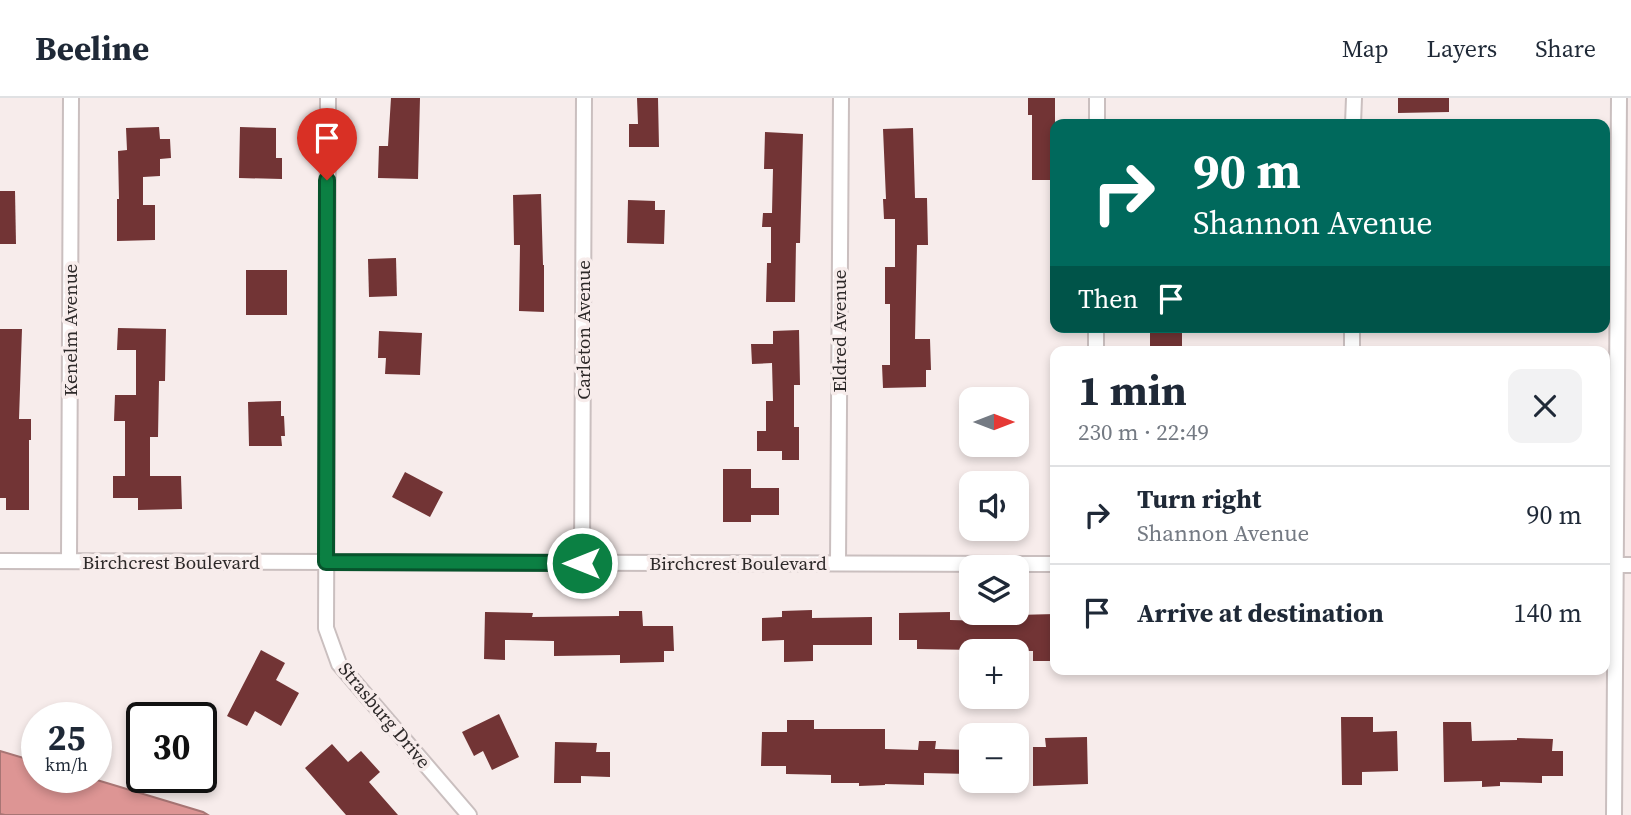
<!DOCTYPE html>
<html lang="en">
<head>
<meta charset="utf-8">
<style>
	body { margin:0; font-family:"Source Serif 4",serif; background:#f2f2f3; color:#1f2937; height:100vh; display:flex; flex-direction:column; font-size:26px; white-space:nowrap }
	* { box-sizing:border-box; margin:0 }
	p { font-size:23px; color:#747a83 }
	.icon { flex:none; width:38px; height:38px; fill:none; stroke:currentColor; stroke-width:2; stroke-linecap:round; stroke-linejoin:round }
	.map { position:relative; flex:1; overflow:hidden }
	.details { position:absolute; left:1050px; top:248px; width:560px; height:329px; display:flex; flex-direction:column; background:#fff; border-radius:14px; box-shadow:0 4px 10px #0003 }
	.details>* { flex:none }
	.banner { position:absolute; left:1050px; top:21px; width:560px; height:214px; border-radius:14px; box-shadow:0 4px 10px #0003; background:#00695c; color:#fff; overflow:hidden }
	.needle { width:46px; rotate:90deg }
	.buttons { position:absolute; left:959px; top:289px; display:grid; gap:14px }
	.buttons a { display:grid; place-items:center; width:70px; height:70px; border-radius:14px; background:#fff; box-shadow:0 4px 10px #0003; font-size:35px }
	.speed { position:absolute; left:21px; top:604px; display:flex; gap:14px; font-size:35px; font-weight:700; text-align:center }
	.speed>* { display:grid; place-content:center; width:91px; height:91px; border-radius:50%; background:#fff; box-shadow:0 4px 10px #0003; line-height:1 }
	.speed small { font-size:18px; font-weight:400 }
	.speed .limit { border:4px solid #111; border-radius:10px; background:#fff; color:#111 }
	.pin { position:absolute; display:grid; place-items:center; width:60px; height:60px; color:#fff; margin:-72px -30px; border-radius:50% 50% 50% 0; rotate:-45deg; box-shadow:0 0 7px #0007 }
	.pin .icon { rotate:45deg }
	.me { position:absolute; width:77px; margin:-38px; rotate:270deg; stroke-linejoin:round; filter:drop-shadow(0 0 5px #0008) }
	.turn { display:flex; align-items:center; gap:24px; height:147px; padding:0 28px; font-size:32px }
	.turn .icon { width:91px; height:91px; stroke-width:2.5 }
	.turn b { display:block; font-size:49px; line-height:60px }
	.then { display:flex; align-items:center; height:66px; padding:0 28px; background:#0003; gap:14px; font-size:26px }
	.round { display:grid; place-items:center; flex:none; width:74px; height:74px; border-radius:14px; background:#f2f2f3 }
	.head { display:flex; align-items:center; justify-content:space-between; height:119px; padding:0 28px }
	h1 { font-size:42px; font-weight:700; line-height:52px }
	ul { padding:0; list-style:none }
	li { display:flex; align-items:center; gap:21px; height:98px; padding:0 28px; border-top:2px solid #e0e1e3 }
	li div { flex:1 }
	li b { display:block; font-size:26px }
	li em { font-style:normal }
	header { display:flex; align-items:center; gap:42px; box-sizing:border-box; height:98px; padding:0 35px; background:#fff; border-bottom:2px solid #e0e1e3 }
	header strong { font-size:33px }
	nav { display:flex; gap:38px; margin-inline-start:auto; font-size:24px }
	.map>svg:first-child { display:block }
</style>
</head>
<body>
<header>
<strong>Beeline</strong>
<nav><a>Map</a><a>Layers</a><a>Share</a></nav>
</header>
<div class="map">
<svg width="1631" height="717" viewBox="0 0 1631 717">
	<rect width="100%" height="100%" fill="#f7eceb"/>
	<polygon fill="#dd9594" stroke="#a87574" stroke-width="2" points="0,653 37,664 37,679 87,679 203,714 208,717 5,717 0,716"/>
	<g fill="#723435">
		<polygon points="391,0 420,0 418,81 378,80 379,48 388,48"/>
		<polygon points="637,0 658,0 659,49 629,49 629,26 638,26"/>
		<polygon points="1028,0 1055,0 1055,82 1032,82 1032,17 1028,17"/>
		<polygon points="1398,0 1449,0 1449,14 1398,15"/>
		<polygon points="159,29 160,41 170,41 171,60 160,61 160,78 143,79 143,107 155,107 155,142 117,143 117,101 119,101 118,53 127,52 126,30"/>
		<polygon points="240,29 276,30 276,60 282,60 282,81 239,80"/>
		<polygon points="913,30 915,100 927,100 928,147 917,147 915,241 930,241 931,272 926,272 926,289 883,290 882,267 890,267 890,206 885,206 885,169 895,169 895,121 884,121 883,101 886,101 883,31"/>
		<polygon points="765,34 803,36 800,145 796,145 795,204 766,204 767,165 771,165 771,129 762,129 763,115 772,115 773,71 764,71"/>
		<polygon points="0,93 15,93 16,146 0,146"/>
		<polygon points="541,96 543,167 544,167 544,214 519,213 520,147 514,147 513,97"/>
		<polygon points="628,102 655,103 655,112 665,112 664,146 627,145"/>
		<polygon points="396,160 397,198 369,199 368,161"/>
		<rect x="246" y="172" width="41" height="45"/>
		<polygon points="118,230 166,231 165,283 159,283 158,339 150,339 150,378 181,378 182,411 138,412 138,400 113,400 113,378 125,378 125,323 114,323 115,297 136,297 136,252 117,252"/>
		<polygon points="0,231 22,231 19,321 31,321 31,342 29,342 29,412 6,412 6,400 0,400"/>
		<polygon points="799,232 800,287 794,287 794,329 799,329 799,362 782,362 782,353 757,353 757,333 766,333 766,303 773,303 772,265 752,266 751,246 773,246 773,233"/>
		<polygon points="379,233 422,235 420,277 385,276 386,260 378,260"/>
		<polygon points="1150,233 1182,234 1182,254 1150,254"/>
		<polygon points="281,303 281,318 284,318 285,338 281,338 282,348 249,348 248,304"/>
		<polygon points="723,371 751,371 751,390 779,390 779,417 751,417 751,424 723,424"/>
		<polygon points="405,374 443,394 430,419 392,399"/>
		<polygon points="812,512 812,520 872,519 872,547 813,547 813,563 784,564 784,542 762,543 762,520 782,519 782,513"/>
		<polygon points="619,513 642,513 643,528 673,528 674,553 664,553 664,564 620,565 620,557 554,558 554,543 505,542 505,562 484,561 485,514 533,515 532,519 619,518"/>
		<polygon points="950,514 950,522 991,523 992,514 1017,514 1017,517 1055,516 1055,563 1033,563 1033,553 917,551 917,542 899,542 899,515"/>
		<polygon points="261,552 285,565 276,582 299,595 281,628 255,613 247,628 227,618"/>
		<polygon points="499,616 519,659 492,672 483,653 474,658 462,634"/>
		<polygon points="1341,619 1373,619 1373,634 1397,633 1398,673 1362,674 1362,687 1342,687"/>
		<polygon points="787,622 814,622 814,631 885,631 885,651 918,652 919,643 936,643 935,651 971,652 971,676 924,675 924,687 885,686 885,687 859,688 859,685 831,685 831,677 786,676 786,668 761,668 762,634 787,634"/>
		<polygon points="1443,624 1471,624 1472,643 1517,642 1517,640 1553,641 1552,653 1563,653 1563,678 1542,678 1542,685 1500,684 1500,688 1482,689 1482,683 1444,684"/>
		<polygon points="1087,639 1088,686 1033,688 1033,649 1046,649 1045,640"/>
		<polygon points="555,644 597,645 596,654 610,654 610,679 581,678 581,685 554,685"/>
		<polygon points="332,646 348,664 361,653 380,674 369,684 398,717 346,717 305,670"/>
	</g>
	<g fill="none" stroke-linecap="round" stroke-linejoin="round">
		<defs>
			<g id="minor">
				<polyline points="328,0 326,530 339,566 469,717"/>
				<polyline points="1097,26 1097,0"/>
				<polyline points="1353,26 1354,0"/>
				<polyline points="1096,254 1096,229"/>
				<polyline points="1352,254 1352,229"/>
				<polyline points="0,463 1055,466"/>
				<polyline points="69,463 71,0"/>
				<polyline points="582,465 584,0"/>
				<polyline points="838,465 841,0"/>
				<polyline points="1605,467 1631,467"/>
				<polyline points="1614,717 1619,0"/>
			</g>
		</defs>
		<use href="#minor" stroke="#cabfbf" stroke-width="18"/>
		<use href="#minor" stroke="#fff" stroke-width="14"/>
	</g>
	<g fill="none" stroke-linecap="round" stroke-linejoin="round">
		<defs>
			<polyline id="route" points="327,82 326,464 582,465"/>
		</defs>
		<use href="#route" stroke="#07532c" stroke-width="18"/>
		<use href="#route" stroke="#0b8043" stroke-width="12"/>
	</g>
	<g text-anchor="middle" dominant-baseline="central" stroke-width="7" stroke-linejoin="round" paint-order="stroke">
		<g font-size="19" fill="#2d2929" stroke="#f7eceb">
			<text transform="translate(70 232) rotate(-90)">Kenelm Avenue</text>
			<text transform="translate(583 232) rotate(-90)">Carleton Avenue</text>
			<text transform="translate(839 233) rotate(-90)">Eldred Avenue</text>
			<text x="171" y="464">Birchcrest Boulevard</text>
			<text x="738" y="465">Birchcrest Boulevard</text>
			<text transform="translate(385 617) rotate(50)">Strasburg Drive</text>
		</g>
	</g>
</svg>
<div class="buttons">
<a><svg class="needle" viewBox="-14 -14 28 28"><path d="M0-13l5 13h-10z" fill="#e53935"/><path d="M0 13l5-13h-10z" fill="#747a83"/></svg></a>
<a><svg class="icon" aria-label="sound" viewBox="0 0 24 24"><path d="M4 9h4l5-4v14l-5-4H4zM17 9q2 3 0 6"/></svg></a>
<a><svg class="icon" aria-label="layers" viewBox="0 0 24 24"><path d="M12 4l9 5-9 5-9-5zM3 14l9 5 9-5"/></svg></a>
<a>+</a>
<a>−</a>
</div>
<div class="speed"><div>25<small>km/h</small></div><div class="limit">30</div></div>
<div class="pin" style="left:327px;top:82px;background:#d93025"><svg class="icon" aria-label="arrive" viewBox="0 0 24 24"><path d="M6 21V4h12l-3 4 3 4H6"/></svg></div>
<svg class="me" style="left:582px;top:465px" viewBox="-20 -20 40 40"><circle r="17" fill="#0b8043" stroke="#fff" stroke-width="3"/><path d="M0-11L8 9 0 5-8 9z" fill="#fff"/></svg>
<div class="banner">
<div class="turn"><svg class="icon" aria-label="right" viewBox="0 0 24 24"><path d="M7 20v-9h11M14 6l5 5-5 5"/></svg><div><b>90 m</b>Shannon Avenue</div></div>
<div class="then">Then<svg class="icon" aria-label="arrive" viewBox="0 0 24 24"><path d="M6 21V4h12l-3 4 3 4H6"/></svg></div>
</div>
<section class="details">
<div class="head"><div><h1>1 min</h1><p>230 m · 22:49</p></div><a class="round"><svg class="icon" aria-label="close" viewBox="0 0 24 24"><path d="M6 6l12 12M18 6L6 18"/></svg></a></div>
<ul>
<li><svg class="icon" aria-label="right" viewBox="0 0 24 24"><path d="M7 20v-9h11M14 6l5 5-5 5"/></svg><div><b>Turn right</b><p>Shannon Avenue</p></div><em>90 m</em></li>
<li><svg class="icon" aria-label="arrive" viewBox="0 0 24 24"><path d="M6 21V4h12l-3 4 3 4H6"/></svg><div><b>Arrive at destination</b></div><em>140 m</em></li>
</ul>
</section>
</div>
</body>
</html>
